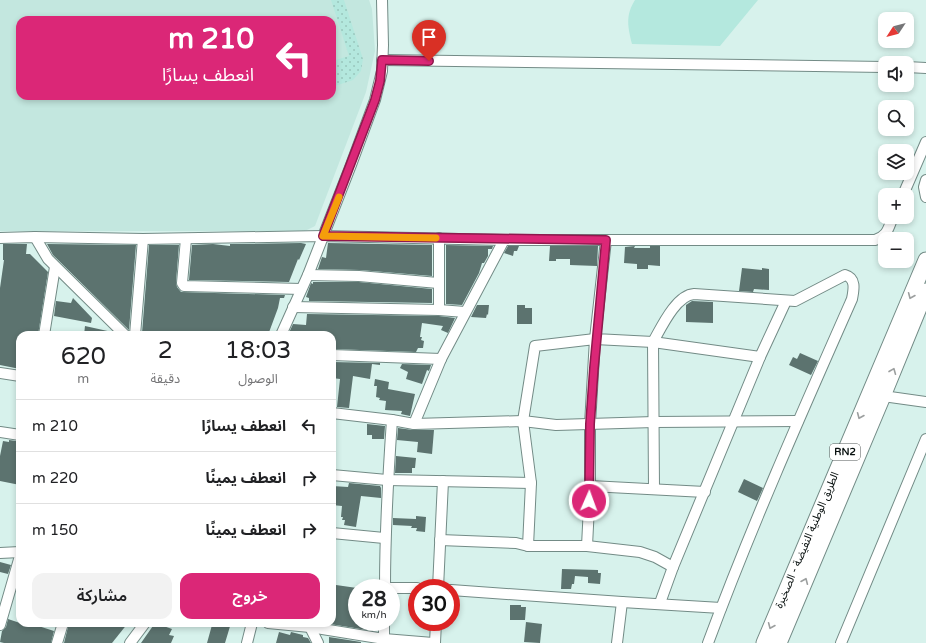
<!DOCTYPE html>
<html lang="ar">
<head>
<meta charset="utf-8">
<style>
	body { margin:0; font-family:"Varela Round","Noto Sans Arabic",sans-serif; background:#f2f2f2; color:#202124; direction:rtl; height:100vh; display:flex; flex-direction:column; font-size:15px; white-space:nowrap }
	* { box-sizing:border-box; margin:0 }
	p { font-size:13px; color:#757577 }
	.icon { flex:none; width:22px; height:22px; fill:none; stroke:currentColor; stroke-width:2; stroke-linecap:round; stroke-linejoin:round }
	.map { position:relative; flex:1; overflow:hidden; direction:ltr }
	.drawer { position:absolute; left:16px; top:331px; width:320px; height:296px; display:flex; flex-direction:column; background:#fff; border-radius:12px; box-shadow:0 2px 6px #0003; direction:rtl }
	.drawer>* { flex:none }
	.banner { position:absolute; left:16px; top:16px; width:320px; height:84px; border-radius:12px; box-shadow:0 2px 6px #0003; direction:rtl; background:#db2777; color:#fff; overflow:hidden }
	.needle { width:26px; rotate:234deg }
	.controls { position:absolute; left:878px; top:12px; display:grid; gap:8px }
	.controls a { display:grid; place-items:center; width:36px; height:36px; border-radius:8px; background:#fff; box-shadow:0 2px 6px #0003; font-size:20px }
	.speed { position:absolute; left:348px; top:579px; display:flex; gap:8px; font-size:20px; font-weight:700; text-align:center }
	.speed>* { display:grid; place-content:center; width:52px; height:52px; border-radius:50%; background:#fff; box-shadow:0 2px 6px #0003; line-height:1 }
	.speed small { font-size:10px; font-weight:400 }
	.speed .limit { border:6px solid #d22; background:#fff; color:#111 }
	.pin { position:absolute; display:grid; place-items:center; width:34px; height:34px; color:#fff; margin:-41px -17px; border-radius:50% 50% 50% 0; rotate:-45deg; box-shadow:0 0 4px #0007 }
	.pin .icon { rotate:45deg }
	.me { position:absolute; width:44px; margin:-22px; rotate:2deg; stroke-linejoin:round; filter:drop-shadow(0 0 3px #0008) }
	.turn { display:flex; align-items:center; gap:14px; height:84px; padding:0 16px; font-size:18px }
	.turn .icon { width:52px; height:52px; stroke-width:2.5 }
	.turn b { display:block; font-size:28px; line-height:34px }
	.eta { display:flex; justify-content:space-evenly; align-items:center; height:68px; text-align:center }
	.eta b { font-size:24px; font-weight:600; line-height:28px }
	.button { display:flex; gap:8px; margin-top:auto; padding:8px 16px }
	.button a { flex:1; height:46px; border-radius:12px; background:#db2777; color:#fff; font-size:16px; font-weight:600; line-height:46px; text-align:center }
	.button a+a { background:#f2f2f2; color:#202124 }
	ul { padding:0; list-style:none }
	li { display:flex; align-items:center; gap:12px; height:52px; padding:0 16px; border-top:1px solid #e0e0e0 }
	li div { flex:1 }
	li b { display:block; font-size:15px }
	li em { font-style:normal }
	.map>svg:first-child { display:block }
</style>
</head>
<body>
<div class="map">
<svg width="926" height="643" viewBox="0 0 926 643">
	<defs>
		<pattern id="grass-dots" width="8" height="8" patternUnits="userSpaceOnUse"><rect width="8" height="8" fill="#b4e8de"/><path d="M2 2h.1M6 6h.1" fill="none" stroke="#99c6bd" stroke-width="1.8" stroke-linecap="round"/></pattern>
	</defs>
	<rect width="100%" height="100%" fill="#d7f2ec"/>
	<path fill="#c3e7df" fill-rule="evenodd" d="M0,0H369L372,9L375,51L366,92L315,226L305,231H0ZM20,20H332V96H20Z"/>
	<polygon fill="url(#grass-dots)" points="331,0 344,0 363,59 361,71 353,80 332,87 332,61 349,56"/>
	<path fill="#b4e8de" d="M635,0H758L720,46L632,44C628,27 625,16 635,0Z"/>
	<g fill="#5c736f">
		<polygon points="301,243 306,244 299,260 298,259 289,282 189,280 192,245 213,244 230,246 230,244"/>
		<polygon points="328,243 432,245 432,276 360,270 318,269 322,257 326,258"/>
		<polygon points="3,244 27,244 26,254 30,254 48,272 38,335 23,333 23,335 20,335 20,369 0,365 0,288 4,260 3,260"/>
		<polygon points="47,244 136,245 129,330 53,255"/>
		<polygon points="149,245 179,245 176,282 177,287 181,292 285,295 284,298 280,298 278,308 268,335 149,335 150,334 142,333"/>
		<polygon points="446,245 493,246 492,249 488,249 488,256 484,263 482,263 479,273 462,305 446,304"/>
		<polygon points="508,246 519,246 517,251 514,251 513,256 504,253"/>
		<polygon points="550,246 598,246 597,266 570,265 570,259 556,259 556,261 549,261"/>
		<polygon points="635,246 634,248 650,248 650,246 660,246 660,266 648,265 648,269 637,269 637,264 624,263 625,247"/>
		<polygon points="742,268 762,270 762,268 769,269 769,290 754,289 753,292 739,291"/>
		<polygon points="313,282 359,282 432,289 432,303 309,301 309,298 306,297 311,283 313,284"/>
		<polygon points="73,298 92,318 91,323 54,316 56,301 71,303"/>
		<polygon points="692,301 713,302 713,323 686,322 686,305"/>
		<polygon points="477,305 489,305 488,315 487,314 486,318 471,317"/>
		<polygon points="517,305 525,305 525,308 532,308 532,324 517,324"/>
		<polygon points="307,314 439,316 455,318 448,333 441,330 443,326 422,323 420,337 422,337 421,340 424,341 423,348 418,348 416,352 332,349 332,335 288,335 293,324 306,325"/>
		<polygon points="85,326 112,332 113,335 84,335"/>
		<polygon points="800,353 818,361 811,375 789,365 793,357 797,359"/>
		<polygon points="332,362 380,363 380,365 372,364 370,379 353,376 349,408 337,407 340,379 332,378"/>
		<polygon points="402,364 431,365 429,371 427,370 422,384 406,379 408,372 400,368"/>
		<polygon points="375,379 389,382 388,389 415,394 410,416 401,414 402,411 385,410 386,401 379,400 380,398 376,397 377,386 374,386"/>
		<polygon points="367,424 385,426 384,439 372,439 372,435 367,435"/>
		<polygon points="398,428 413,430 434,430 432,454 417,452 418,442 397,440"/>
		<polygon points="9,440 16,441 16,445 20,446 20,485 0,481 0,456 3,441 9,442"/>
		<polygon points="396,456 416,458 415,468 412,468 412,473 395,473"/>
		<polygon points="744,479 763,488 757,501 738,492"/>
		<polygon points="349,483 380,486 381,488 381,498 361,496 356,527 344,525 345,520 342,520 343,517 341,517 342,506 332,505 332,486 348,487"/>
		<polygon points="416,516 426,517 425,532 416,531 417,528 411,528 412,526 393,525 393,518 416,519"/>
		<polygon points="0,562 11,565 8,574 0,572"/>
		<polygon points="562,569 598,570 598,573 601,573 600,584 588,583 588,577 575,576 574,584 572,584 571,589 561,589"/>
		<polygon points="336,585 357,588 357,622 377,622 376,628 373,631 330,624 332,623 332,607 334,608"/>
		<polygon points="510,605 521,605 521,607 526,607 525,620 510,620"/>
		<polygon points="8,619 20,623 29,623 54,631 51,643 4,643 0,642 2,631 6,627"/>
		<polygon points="526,622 542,624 540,643 524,642"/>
		<polygon points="69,623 128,623 112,643 64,643"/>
		<polygon points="155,623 172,629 169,635 174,636 171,643 141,643"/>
		<polygon points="219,623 231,623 225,643 207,643 212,625 218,627"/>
		<polygon points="279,632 290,635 291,632 303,635 303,637 308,638 311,643 276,643"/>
		<polygon points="329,637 361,642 361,643 329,643"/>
	</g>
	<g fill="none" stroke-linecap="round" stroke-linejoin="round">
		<defs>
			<g id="minor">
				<polyline points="382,60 885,67"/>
				<polyline points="907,67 926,68"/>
				<polyline points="926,180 924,187 926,197"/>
				<polyline points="903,195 926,142"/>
				<polyline points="35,237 48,259 125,335"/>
				<path d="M0,238L35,237L143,239L323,236L504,240H875C888,236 888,228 893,217"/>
				<polyline points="186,239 182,283 184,286 301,289"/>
				<polyline points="606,240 595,339 653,342 760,357"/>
				<polyline points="308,275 359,276 438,283"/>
				<polyline points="293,307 439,310 465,312"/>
				<polyline points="439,310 439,238"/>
				<polyline points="44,335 55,267"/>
				<polyline points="135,335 143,239"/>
				<polyline points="281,335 308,275 351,165 375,100 382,71 383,45 382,0"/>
				<polyline points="332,355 441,359"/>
				<polyline points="0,373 20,376"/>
				<polyline points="883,396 926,402"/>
				<polyline points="332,413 392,420 414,424 523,421 556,425 654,422 798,421"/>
				<polyline points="414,424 441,359 504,240"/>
				<polyline points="0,432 20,435"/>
				<polyline points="332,475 387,480 531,483"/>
				<polyline points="590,486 705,492"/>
				<path d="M654,489L653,342C661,328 676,295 694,294L795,301L845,275C856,278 854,289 852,299C802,412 751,527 708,643"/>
				<polyline points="332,533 384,538"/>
				<polyline points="440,540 516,543 528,546 587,546 640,552 655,557 673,567"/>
				<polyline points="528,546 531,483 523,421 535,346 595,339 590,424 590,486 587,546"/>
				<polyline points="0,553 20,552"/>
				<path d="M385,588C385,531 388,477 392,420"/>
				<polyline points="385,588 417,588"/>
				<polyline points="438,588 443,481"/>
				<polyline points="451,590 622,602 721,608"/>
				<polyline points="660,603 673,567 760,357 786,301"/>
				<polyline points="268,623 310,627 384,639 433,643"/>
				<polyline points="308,623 318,643"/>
				<polyline points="0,625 20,556"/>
				<polyline points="57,643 63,623"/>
				<polyline points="130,643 145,623"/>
				<polyline points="247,643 252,623"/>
				<polyline points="384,643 384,622"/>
				<polyline points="435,643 436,622"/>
				<polyline points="617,643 622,602"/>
				<polyline points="841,643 926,439"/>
			</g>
			<g id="highway">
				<polyline points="764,643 926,260"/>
				<polyline points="779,643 883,396 926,291"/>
			</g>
		</defs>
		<use href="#minor" stroke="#738b86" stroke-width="12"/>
		<use href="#highway" stroke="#738b86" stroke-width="17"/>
		<use href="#minor" stroke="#fff" stroke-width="10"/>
		<use href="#highway" stroke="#fff" stroke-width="15"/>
	</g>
	<defs><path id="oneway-chevron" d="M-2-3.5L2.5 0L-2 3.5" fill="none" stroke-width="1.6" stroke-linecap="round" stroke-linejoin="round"/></defs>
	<g stroke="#9c9f9f">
		<use href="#oneway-chevron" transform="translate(911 296) rotate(113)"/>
		<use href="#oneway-chevron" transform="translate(893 371) rotate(-68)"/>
		<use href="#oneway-chevron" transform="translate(860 416) rotate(113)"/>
		<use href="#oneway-chevron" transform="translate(805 581) rotate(-67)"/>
		<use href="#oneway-chevron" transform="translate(771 626) rotate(113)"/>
	</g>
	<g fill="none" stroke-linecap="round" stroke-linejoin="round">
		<defs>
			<polyline id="route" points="429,61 382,60 380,81 375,100 323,236 606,240 594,368 590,424 589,501"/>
		</defs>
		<use href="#route" stroke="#8e194d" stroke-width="10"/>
		<use href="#route" stroke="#db2777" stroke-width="7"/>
		<polyline stroke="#f59e0b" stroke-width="7" points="339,197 323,236 436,238"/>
	</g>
	<g text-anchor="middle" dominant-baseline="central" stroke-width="4" stroke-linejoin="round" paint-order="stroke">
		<rect fill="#fff" stroke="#515756" stroke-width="1" x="830" y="444" width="30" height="16" rx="3"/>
		<g font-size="10" font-weight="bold" fill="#070f0e">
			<text x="845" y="452">RN2</text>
		</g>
		<g font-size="11" fill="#070f0e" stroke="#fff">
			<text transform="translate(807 540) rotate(-67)">الطريق الوطنية النفيضة - الصخيرة</text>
		</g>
	</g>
</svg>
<div class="controls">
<a><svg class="needle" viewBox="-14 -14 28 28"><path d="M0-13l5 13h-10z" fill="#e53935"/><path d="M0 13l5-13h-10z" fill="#757577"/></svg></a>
<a><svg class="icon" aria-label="sound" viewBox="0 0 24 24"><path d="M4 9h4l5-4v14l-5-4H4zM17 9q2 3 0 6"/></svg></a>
<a><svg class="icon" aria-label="search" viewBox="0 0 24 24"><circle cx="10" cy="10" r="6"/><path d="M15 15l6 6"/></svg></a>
<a><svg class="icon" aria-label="layers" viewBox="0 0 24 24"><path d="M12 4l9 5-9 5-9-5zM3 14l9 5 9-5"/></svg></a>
<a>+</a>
<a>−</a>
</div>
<div class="speed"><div>28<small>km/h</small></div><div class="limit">30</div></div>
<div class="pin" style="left:429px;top:61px;background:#d93025"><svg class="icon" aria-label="arrive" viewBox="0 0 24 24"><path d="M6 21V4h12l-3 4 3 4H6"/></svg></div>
<svg class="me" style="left:589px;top:501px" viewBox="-20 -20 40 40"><circle r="17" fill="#db2777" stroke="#fff" stroke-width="3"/><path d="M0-11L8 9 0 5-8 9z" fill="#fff"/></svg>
<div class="banner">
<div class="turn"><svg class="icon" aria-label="left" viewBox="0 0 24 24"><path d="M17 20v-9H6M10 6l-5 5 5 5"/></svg><div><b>210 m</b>انعطف يسارًا</div></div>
</div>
<section class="drawer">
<div class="eta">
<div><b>18:03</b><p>الوصول</p></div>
<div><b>2</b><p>دقيقة</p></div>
<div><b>620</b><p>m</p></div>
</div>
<ul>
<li><svg class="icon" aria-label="left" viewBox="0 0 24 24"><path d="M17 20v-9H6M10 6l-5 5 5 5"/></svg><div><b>انعطف يسارًا</b></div><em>210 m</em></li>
<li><svg class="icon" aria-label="right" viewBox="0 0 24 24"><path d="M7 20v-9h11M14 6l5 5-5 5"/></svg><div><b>انعطف يمينًا</b></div><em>220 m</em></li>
<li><svg class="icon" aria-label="right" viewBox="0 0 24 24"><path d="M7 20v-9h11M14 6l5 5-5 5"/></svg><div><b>انعطف يمينًا</b></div><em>150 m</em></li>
</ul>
<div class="button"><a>خروج</a><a>مشاركة</a></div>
</section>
</div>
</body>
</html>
